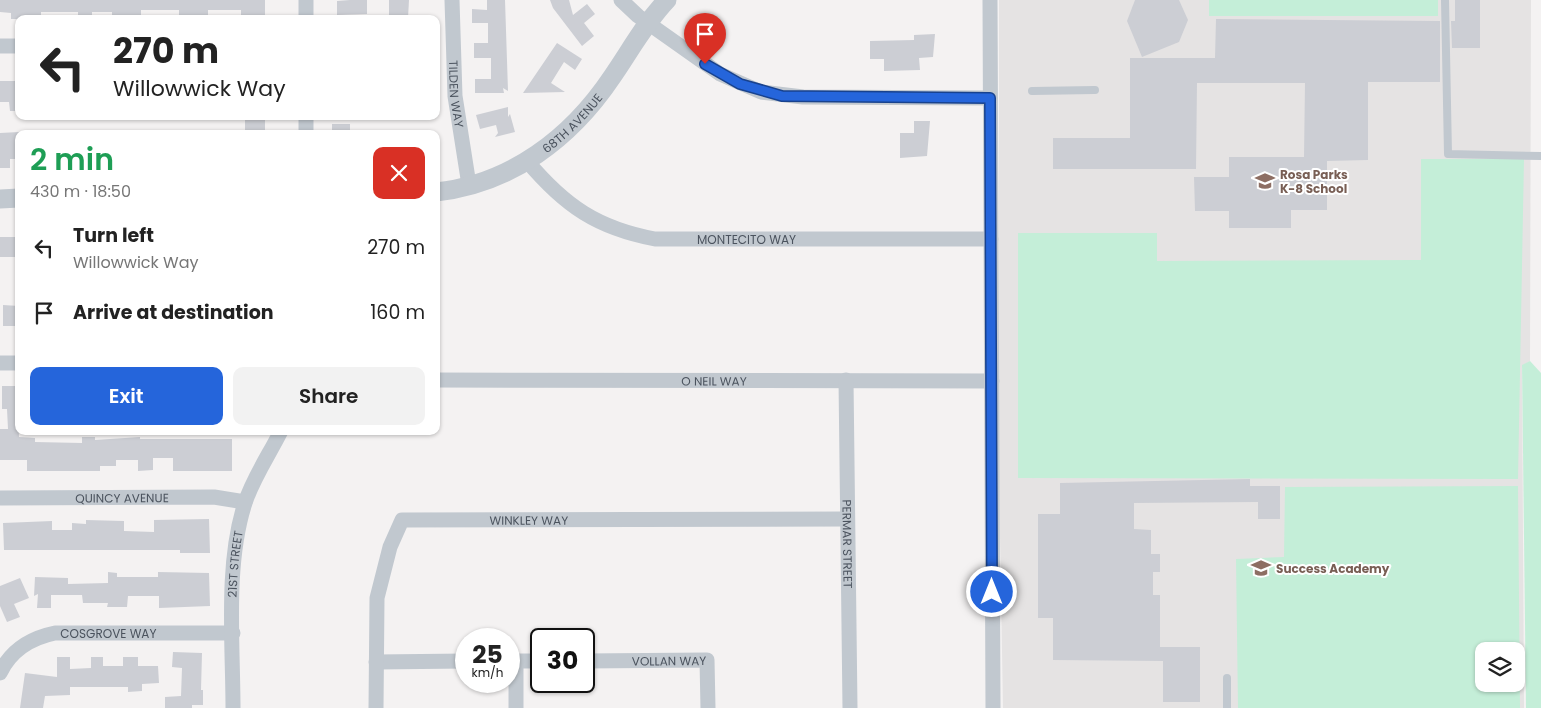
<!DOCTYPE html>
<html lang="en">
<head>
<meta charset="utf-8">
<style>
	body { margin:0; font-family:Poppins,sans-serif; background:#f2f2f2; color:#222; height:100vh; display:flex; flex-direction:column; font-size:19px; white-space:nowrap }
	* { box-sizing:border-box; margin:0 }
	p { font-size:16px; color:#767676 }
	.icon { flex:none; width:28px; height:28px; fill:none; stroke:currentColor; stroke-width:2; stroke-linecap:round; stroke-linejoin:round }
	.map { position:relative; flex:1; overflow:hidden }
	.sheet { position:absolute; left:15px; top:130px; width:425px; height:305px; display:flex; flex-direction:column; background:#fff; border-radius:10px; box-shadow:0 1px 4px #0004 }
	.sheet>* { flex:none }
	.guide { position:absolute; left:15px; top:15px; width:425px; height:105px; border-radius:10px; box-shadow:0 1px 4px #0004; background:#fff; color:#222; overflow:hidden }
	.controls { position:absolute; left:1475px; top:642px; display:grid; gap:10px }
	.controls a { display:grid; place-items:center; width:50px; height:50px; border-radius:10px; background:#fff; box-shadow:0 1px 4px #0004; font-size:25px }
	.speed { position:absolute; left:455px; top:628px; display:flex; gap:10px; font-size:25px; font-weight:700; text-align:center }
	.speed>* { display:grid; place-content:center; width:65px; height:65px; border-radius:50%; background:#fff; box-shadow:0 1px 4px #0004; line-height:1 }
	.speed small { font-size:12px; font-weight:400 }
	.speed .limit { border:2px solid #111; border-radius:8px; background:#fff; color:#111 }
	.pin { position:absolute; display:grid; place-items:center; width:42px; height:42px; color:#fff; margin:-51px -21px; border-radius:50% 50% 50% 0; rotate:-45deg; box-shadow:0 0 5px #0007 }
	.pin .icon { rotate:45deg }
	.me { position:absolute; width:55px; margin:-28px; rotate:0deg; stroke-linejoin:round; filter:drop-shadow(0 0 4px #0008) }
	.turn { display:flex; align-items:center; gap:18px; height:105px; padding:0 15px; font-size:22px }
	.turn .icon { width:65px; height:65px; stroke-width:2.5 }
	.turn b { display:block; font-size:35px; line-height:42px }
	.round { display:grid; place-items:center; flex:none; width:52px; height:52px; border-radius:10px; background:#f2f2f2 }
	.overview { display:flex; align-items:center; justify-content:space-between; height:85px; padding:0 15px }
	h1 { font-size:30px; font-weight:600; line-height:38px; color:#1e9e55 }
	.primary-button { display:flex; gap:10px; margin-top:auto; padding:10px 15px }
	.primary-button a { flex:1; height:58px; border-radius:10px; background:#2565db; color:#fff; font-size:20px; font-weight:600; line-height:58px; text-align:center }
	.primary-button a+a { background:#f2f2f2; color:#222 }
	ul { padding:0; list-style:none }
	li { display:flex; align-items:center; gap:15px; height:65px; padding:0 15px }
	li div { flex:1 }
	li b { display:block; font-size:19px }
	li em { font-style:normal }
	.map>svg:first-child { display:block }
</style>
</head>
<body>
<div class="map">
<svg width="1541" height="708" viewBox="0 0 1541 708">
	<rect width="100%" height="100%" fill="#f4f2f2"/>
	<path fill="#e5e3e3" fill-rule="evenodd" d="M999,0H1531L1530,361L1522,366L1524,708H1003L999,479ZM1484,651H1516V684H1484Z"/>
	<g fill="#c4eed8" fill-rule="evenodd">
		<rect x="1209" y="0" width="229" height="16"/>
		<polygon points="1421,159 1524,159 1518,479 1018,478 1018,233 1157,233 1157,261 1421,260"/>
		<polygon points="1530,361 1541,373 1541,708 1526,708 1522,365"/>
		<path d="M1518,486L1520,708H1238L1236,559L1284,557L1285,487ZM1484,651H1516V684H1484Z"/>
	</g>
	<g fill="#ccced4">
		<polygon points="0,0 265,0 265,19 241,19 241,10 208,10 208,19 179,19 179,10 141,10 141,19 112,19 112,12 92,12 92,19 78,19 78,12 41,12 41,19 11,19 11,13 0,12"/>
		<polygon points="350,0 367,0 367,14 337,15 337,1"/>
		<polygon points="389,0 409,0 408,18 389,18"/>
		<polygon points="487,0 505,0 508,91 503,88 504,93 475,93 475,79 491,79 491,58 474,58 474,43 488,43 488,23 472,23 472,9 487,10"/>
		<polygon points="550,0 569,0 573,15 587,4 595,14 584,23 594,36 582,46 553,8"/>
		<polygon points="1135,0 1179,0 1188,20 1179,42 1142,57 1127,21"/>
		<polygon points="1455,0 1480,0 1480,48 1452,48 1451,21 1455,21"/>
		<polygon points="1216,19 1440,21 1440,82 1368,82 1368,160 1327,161 1327,210 1291,210 1291,228 1229,228 1229,211 1195,211 1194,177 1229,177 1229,157 1304,157 1305,83 1197,83 1196,169 1053,169 1053,138 1130,138 1130,58 1215,58"/>
		<polygon points="935,34 933,57 919,58 920,70 884,71 884,59 870,59 870,41 914,40 914,35"/>
		<polygon points="557,43 582,59 575,70 564,62 551,83 565,92 523,93"/>
		<polygon points="0,81 19,81 19,111 10,111 9,102 0,102"/>
		<polygon points="508,107 508,117 510,114 515,132 495,137 498,133 496,125 480,129 476,115"/>
		<rect x="245" y="116" width="20" height="16"/>
		<polygon points="914,121 930,121 927,156 900,158 900,133 914,133"/>
		<rect x="332" y="124" width="18" height="10"/>
		<polygon points="19,132 19,159 10,159 10,168 0,168 0,133"/>
		<rect x="0" y="237" width="19" height="20"/>
		<polygon points="3,305 19,306 19,326 3,326"/>
		<polygon points="2,386 17,386 19,437 35,438 35,442 82,443 82,437 95,437 95,440 140,437 140,439 232,439 232,471 173,471 173,458 153,458 153,470 138,471 138,460 116,460 116,466 100,466 100,471 27,471 27,460 0,460 0,429 8,429 7,409 2,409"/>
		<polygon points="1250,479 1250,486 1280,486 1280,519 1258,519 1258,502 1134,503 1134,529 1151,530 1151,554 1160,554 1160,572 1153,572 1153,595 1160,595 1160,647 1200,647 1200,702 1163,702 1163,661 1053,660 1053,618 1038,618 1038,514 1060,514 1060,483"/>
		<polygon points="209,519 210,553 180,553 180,550 4,550 3,523 52,521 52,530 72,530 72,523 86,524 86,520 124,521 124,531 154,532 154,520"/>
		<polygon points="108,572 117,573 117,577 158,577 158,572 209,573 210,606 159,608 159,596 128,596 127,607 107,607 108,603 83,603 82,595 51,595 51,608 37,608 38,594 34,596 35,577 68,578 68,584 108,583"/>
		<polygon points="20,578 29,598 14,604 20,617 7,622 0,606 0,586"/>
		<polygon points="173,652 202,653 201,690 203,690 203,705 192,705 192,708 165,708 165,697 181,696 182,668 172,667"/>
		<polygon points="57,657 70,657 70,669 91,668 91,657 103,657 103,666 123,666 123,657 138,657 138,666 158,666 159,683 142,684 142,691 128,692 128,687 70,687 70,695 45,696 43,708 20,708 25,673 57,677"/>
	</g>
	<g fill="none" stroke-linecap="round" stroke-linejoin="round">
		<g stroke="#c1c8cf" stroke-width="8">
			<polyline points="1445,0 1448,154 1541,156"/>
			<polyline points="1032,91 1095,90"/>
			<polyline points="1227,708 1227,678"/>
		</g>
		<g stroke="#c1c8cf" stroke-width="15">
			<polyline points="306,0 306,19"/>
			<path id="s1" d="M452,0L455,96L469,185"/>
			<polyline points="621,0 638,16 720,74 761,92 803,97 990,98"/>
			<polyline points="990,0 993,708"/>
			<polyline points="0,46 19,46"/>
			<polyline points="306,116 306,134"/>
			<path id="s2" d="M527,161C565,206 597,228 655,239H991"/>
			<polyline points="0,363 19,363"/>
			<path id="s3" d="M436,380L992,381"/>
			<path id="s4" d="M846,380L850,708"/>
			<path id="s5" d="M0,498L214,497L245,502"/>
			<polyline points="509,661 541,661"/>
			<path id="s6" d="M584,661L707,660L708,708"/>
			<polyline points="376,662 466,661"/>
			<path id="s7" d="M0,673C11,650 31,638 55,633H233"/>
			<path id="s8" d="M233,708C233,644 225,564 245,503C253,478 269,455 281,431"/>
			<path id="s9" d="M376,708L377,598L390,547L402,520L847,519"/>
			<polyline points="516,708 516,661"/>
		</g>
		<g stroke="#c1c8cf" stroke-width="19">
			<path id="s10" d="M436,192C511,184 571,138 612,77C630,51 645,23 667,0"/>
			<polyline points="0,199 19,198"/>
		</g>
	</g>
	<g fill="none" stroke-linecap="round" stroke-linejoin="round">
		<defs>
			<polyline id="route" points="705,64 740,84 782,96 990,98 992,592"/>
		</defs>
		<use href="#route" stroke="#18428e" stroke-width="12"/>
		<use href="#route" stroke="#2565db" stroke-width="9"/>
	</g>
	<defs>
		<symbol id="school-bare" viewBox="-9 -9 18 18"><path d="M0-5L7-2L0 1L-7-2ZM-4 1L0 2.5L4 1V4Q0 6-4 4Z" fill="#8d6e63" stroke="#fff" stroke-width="2.5" paint-order="stroke"/></symbol>
	</defs>
	<g fill-rule="evenodd">
		<use href="#school-bare" x="1251" y="167" width="28" height="28"/>
		<use href="#school-bare" x="1247" y="554" width="28" height="28"/>
	</g>
	<g text-anchor="middle" dominant-baseline="central" stroke-width="4" stroke-linejoin="round" paint-order="stroke">
		<g font-size="12" fill="#4b535e" stroke="#fff">
			<text stroke="none"><textPath href="#s1" startOffset="94">TILDEN WAY</textPath></text>
			<text stroke="none"><textPath href="#s10" startOffset="156">68TH AVENUE</textPath></text>
			<text stroke="none"><textPath href="#s2" startOffset="245">MONTECITO WAY</textPath></text>
			<text stroke="none"><textPath href="#s3" startOffset="278">O NEIL WAY</textPath></text>
			<text stroke="none"><textPath href="#s5" startOffset="122">QUINCY AVENUE</textPath></text>
			<text stroke="none"><textPath href="#s9" startOffset="319">WINKLEY WAY</textPath></text>
			<text stroke="none"><textPath href="#s4" startOffset="164">PERMAR STREET</textPath></text>
			<text stroke="none"><textPath href="#s8" startOffset="144">21ST STREET</textPath></text>
			<text stroke="none"><textPath href="#s7" startOffset="124">COSGROVE WAY</textPath></text>
			<text stroke="none"><textPath href="#s6" startOffset="85">VOLLAN WAY</textPath></text>
		</g>
		<g font-size="12" font-weight="bold" fill="#785e54" stroke="#fff" text-anchor="start">
			<text x="1280" y="174">Rosa Parks<tspan x="1280" dy="14">K-8 School</tspan></text>
			<text x="1276" y="568">Success Academy</text>
		</g>
	</g>
</svg>
<div class="controls">
<a><svg class="icon" aria-label="layers" viewBox="0 0 24 24"><path d="M12 4l9 5-9 5-9-5zM3 14l9 5 9-5"/></svg></a>
</div>
<div class="speed"><div>25<small>km/h</small></div><div class="limit">30</div></div>
<div class="pin" style="left:705px;top:64px;background:#d93025"><svg class="icon" aria-label="arrive" viewBox="0 0 24 24"><path d="M6 21V4h12l-3 4 3 4H6"/></svg></div>
<svg class="me" style="left:992px;top:592px" viewBox="-20 -20 40 40"><circle r="17" fill="#2565db" stroke="#fff" stroke-width="3"/><path d="M0-11L8 9 0 5-8 9z" fill="#fff"/></svg>
<div class="guide">
<div class="turn"><svg class="icon" aria-label="left" viewBox="0 0 24 24"><path d="M17 20v-9H6M10 6l-5 5 5 5"/></svg><div><b>270 m</b>Willowwick Way</div></div>
</div>
<section class="sheet">
<div class="overview"><div><h1>2 min</h1><p>430 m · 18:50</p></div><a class="round" style="background:#d93025;color:#fff"><svg class="icon" aria-label="close" viewBox="0 0 24 24"><path d="M6 6l12 12M18 6L6 18"/></svg></a></div>
<ul>
<li><svg class="icon" aria-label="left" viewBox="0 0 24 24"><path d="M17 20v-9H6M10 6l-5 5 5 5"/></svg><div><b>Turn left</b><p>Willowwick Way</p></div><em>270 m</em></li>
<li><svg class="icon" aria-label="arrive" viewBox="0 0 24 24"><path d="M6 21V4h12l-3 4 3 4H6"/></svg><div><b>Arrive at destination</b></div><em>160 m</em></li>
</ul>
<div class="primary-button"><a>Exit</a><a>Share</a></div>
</section>
</div>
</body>
</html>
